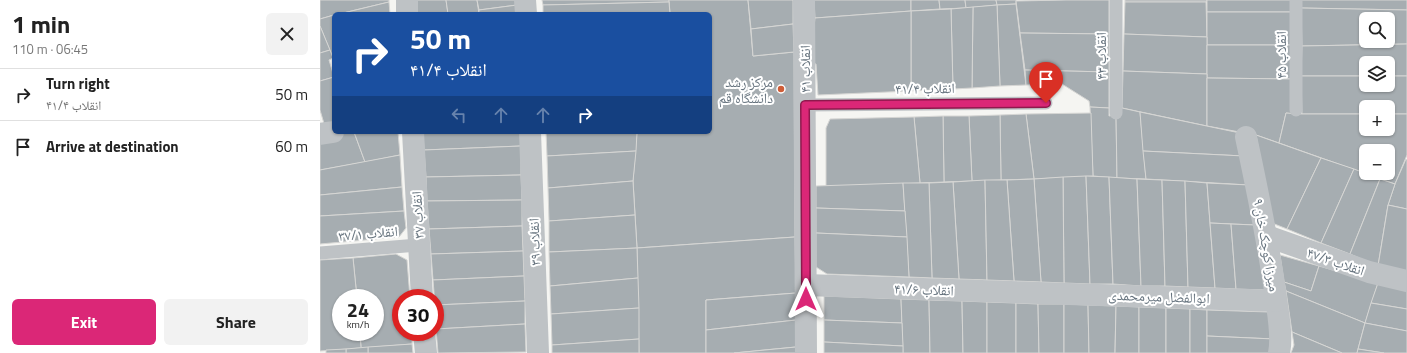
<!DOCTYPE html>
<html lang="en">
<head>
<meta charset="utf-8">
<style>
	body { margin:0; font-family:"Titillium Web","Noto Naskh Arabic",sans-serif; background:#f2f2f2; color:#222; height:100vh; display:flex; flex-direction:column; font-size:15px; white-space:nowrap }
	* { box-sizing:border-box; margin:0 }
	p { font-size:13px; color:#767676 }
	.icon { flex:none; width:22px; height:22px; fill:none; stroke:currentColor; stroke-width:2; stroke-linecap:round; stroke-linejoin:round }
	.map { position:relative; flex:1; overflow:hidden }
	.side { display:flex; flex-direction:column; background:#fff; width:320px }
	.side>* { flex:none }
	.hud { position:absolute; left:12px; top:12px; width:380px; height:122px; border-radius:6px; box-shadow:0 1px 3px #0004; background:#1a4fa0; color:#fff; overflow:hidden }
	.tools { position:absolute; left:1039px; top:12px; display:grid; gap:8px }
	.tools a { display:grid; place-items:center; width:36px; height:36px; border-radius:6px; background:#fff; box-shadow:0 1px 3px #0004; font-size:20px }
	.speed { position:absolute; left:12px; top:289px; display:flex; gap:8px; font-size:20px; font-weight:700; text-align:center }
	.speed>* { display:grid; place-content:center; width:52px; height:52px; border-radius:50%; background:#fff; box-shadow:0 1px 3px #0004; line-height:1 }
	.speed small { font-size:10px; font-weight:400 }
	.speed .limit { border:6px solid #d22; background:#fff; color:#111 }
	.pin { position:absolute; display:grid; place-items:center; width:34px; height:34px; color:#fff; margin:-41px -17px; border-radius:50% 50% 50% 0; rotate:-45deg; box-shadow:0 0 4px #0007 }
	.pin .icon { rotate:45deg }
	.me { position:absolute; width:44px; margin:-22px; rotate:0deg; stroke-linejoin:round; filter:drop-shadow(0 0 3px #0008) }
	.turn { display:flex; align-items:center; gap:14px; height:84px; padding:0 12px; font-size:18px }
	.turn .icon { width:52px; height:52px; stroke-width:2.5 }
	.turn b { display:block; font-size:28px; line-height:34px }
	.lanes { display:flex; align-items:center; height:38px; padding:0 12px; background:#0003; justify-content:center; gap:20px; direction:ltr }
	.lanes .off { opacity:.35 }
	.round { display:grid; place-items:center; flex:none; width:42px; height:42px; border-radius:6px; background:#f2f2f2 }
	.overview { display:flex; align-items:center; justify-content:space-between; height:68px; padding:0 12px }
	h1 { font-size:24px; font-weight:700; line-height:30px }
	.cta { display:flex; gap:8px; margin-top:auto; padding:8px 12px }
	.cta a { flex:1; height:46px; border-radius:6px; background:#db2777; color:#fff; font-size:16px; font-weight:700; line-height:46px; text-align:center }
	.cta a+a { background:#f2f2f2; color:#222 }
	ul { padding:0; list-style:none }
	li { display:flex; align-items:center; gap:12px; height:52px; padding:0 12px; border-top:1px solid #e0e0e0 }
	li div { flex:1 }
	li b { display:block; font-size:15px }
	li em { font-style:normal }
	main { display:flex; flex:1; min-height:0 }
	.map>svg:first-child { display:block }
</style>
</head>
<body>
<main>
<section class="side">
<div class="overview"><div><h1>1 min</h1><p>110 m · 06:45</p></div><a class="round"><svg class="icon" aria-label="close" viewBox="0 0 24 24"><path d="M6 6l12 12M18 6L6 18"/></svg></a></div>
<ul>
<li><svg class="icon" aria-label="right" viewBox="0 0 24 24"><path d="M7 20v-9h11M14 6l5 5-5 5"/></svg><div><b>Turn right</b><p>انقلاب ۴۱/۴</p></div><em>50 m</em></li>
<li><svg class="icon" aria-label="arrive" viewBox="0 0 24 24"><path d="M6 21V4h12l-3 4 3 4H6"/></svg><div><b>Arrive at destination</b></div><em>60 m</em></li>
</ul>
<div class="cta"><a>Exit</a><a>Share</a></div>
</section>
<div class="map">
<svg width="1087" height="353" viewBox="0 0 1087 353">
	<rect width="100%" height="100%" fill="#f5f5f2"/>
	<g fill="#a6adb1" stroke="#d6d6d4" fill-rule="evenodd">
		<polygon points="0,0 69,0 69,2 19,14 14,14 14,15 0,19"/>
		<polygon points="91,0 126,0 128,14 92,14"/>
		<polygon points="126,0 157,0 159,14 128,14"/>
		<polygon points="157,0 197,0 197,5 159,10"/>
		<polygon points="222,0 349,0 349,2 223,5"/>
		<polygon points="349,0 428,0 433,56 474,52 475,237 317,248 313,181 317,132 390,132 390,14 350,14"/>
		<polygon points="428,0 473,0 473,24 431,29"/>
		<polygon points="494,0 591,0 591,11 495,18"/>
		<polygon points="591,0 619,0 620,9 591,11"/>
		<polygon points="619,0 645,0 646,8 620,9"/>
		<polygon points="645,0 676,0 677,5 646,8"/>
		<polygon points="676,0 696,0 696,4 677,5"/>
		<polygon points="746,0 789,0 789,34 700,33 696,1"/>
		<polygon points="805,0 887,0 886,2 805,2"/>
		<rect x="887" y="0" width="84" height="12"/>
		<polygon points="981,0 1087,0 1087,10 981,8"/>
		<polygon points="69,2 70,14 19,14"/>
		<polygon points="349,2 350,14 223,14 223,5"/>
		<polygon points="805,2 886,2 887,37 804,34"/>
		<polygon points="696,4 706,85 680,86 677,5"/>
		<polygon points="197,5 197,14 159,14 159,10"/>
		<polygon points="677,5 680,86 652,88 653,7"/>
		<polygon points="653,7 652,88 633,89 631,9"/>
		<path d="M981,8L1087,10V44L982,46ZM1046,19H1068V41H1046Z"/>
		<polygon points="631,9 633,89 591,91 591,11"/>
		<polygon points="591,11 591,91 498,95 496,64 490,63 495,18"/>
		<polygon points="887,12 971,12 972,45 887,45"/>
		<polygon points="14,15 14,58 13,58 0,26 0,19"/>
		<polygon points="473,24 474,52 433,56 431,29"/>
		<polygon points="0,26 10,50 0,53"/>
		<polygon points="700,33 789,34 789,72 705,70"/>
		<polygon points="804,34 887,37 887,74 803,71"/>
		<polygon points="1087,44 1087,76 1068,76 1068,63 1046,63 1046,76 981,76 982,46"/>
		<polygon points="887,45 972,45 973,79 887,78"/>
		<polygon points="10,50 13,58 9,60 14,77 0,81 0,53"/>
		<polygon points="705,70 789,72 789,108 770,107 769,101 742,84 706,85"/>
		<polygon points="803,71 887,74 887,126 802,108"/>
		<polygon points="981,76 1046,76 1046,85 1068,85 1068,76 1087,76 1087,114 1068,114 1068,107 1046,107 1046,114 982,114"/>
		<polygon points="14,77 14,126 5,127 0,110 0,81"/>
		<polygon points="887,78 973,79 973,114 966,113 959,143 936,135 887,126"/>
		<polygon points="770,107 789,108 789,116 796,115 797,178 773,176"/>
		<polygon points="802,108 820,112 826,179 797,178 796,115"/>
		<polygon points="820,112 920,133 924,156 823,151"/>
		<polygon points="771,113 773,176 714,179 706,114"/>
		<path d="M966,113L982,114H1046V129H1068V114H1087V155L1075,184L959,143ZM1046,151H1068V173H1046Z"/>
		<polygon points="706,114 714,179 681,180 680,115"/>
		<polygon points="680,115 681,180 652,181 649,116"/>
		<polygon points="623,116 649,116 652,181 624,182"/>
		<polygon points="623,116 624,182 600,183 594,117"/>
		<polygon points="594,117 600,183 506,187 506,128 510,119"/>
		<polygon points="16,132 34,132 45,162 0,170 0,137"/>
		<polygon points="34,132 78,132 80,155 45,162"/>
		<polygon points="103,132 200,132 201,146 104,150"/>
		<polygon points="226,132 317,132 316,151 227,156"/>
		<polygon points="936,135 1001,158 967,229 952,223"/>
		<polygon points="201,146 201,175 106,177 104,150"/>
		<polygon points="316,151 313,181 228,188 227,156"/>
		<polygon points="823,151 924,156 929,185 826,179"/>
		<polygon points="80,155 82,187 0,195 0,170"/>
		<polygon points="1001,158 1034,169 1001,243 967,229"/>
		<polygon points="1086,159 1087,160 1087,209 1068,205 1075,184"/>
		<polygon points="1034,169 1060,179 1030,254 1001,243"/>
		<polygon points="201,175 202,200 107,201 106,177"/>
		<polygon points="766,176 770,284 744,283 743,177"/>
		<polygon points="766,176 789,177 793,284 770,284"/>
		<polygon points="743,177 744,283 721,282 714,179"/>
		<polygon points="789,177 817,179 821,286 793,284"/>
		<polygon points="714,179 721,282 694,281 687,180"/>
		<polygon points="817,179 842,180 845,286 821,286"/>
		<polygon points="1060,179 1075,184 1068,205 1058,266 1030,254"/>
		<polygon points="665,180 667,280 639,279 633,182"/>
		<polygon points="665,180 687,180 694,281 667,280"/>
		<polygon points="842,180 865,181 868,287 845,286"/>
		<polygon points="313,181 315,215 229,221 228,188"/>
		<polygon points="865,181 887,183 895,288 868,287"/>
		<polygon points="633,182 639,279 612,278 609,183"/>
		<polygon points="583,183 585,211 496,208 496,186"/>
		<polygon points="583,183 609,183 612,278 589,277"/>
		<polygon points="887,183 929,185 935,225 890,223"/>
		<polygon points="82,187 84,211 0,216 0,195"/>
		<polygon points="202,200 202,226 109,229 107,201"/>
		<polygon points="1068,205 1087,209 1087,272 1058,266"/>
		<polygon points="496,208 585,211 587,237 496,233"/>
		<polygon points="84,211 86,228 79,237 0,244 0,216"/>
		<polygon points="315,215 317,248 229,252 229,221"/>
		<polygon points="890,223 911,224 916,289 895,288"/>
		<polygon points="911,224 935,225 945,290 916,289"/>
		<polygon points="202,226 203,251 111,254 109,229"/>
		<polygon points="496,233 587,237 589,277 507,274 496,267"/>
		<polygon points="475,237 476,293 386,300 386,353 319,353 317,248"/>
		<polygon points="317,248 318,278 230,286 229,252"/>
		<polygon points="203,251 204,276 113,280 111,254"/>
		<polygon points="76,254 87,260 90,298 81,298 81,332 92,332 92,344 41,348 40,332 55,332 55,298 37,298 33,258"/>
		<polygon points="960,255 999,266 991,291 964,282"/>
		<polygon points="33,258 37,298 21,298 21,332 40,332 41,348 0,351 0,260"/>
		<polygon points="999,266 1058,283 1045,323 966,291 964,282 991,291"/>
		<polygon points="204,276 205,301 115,305 113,280"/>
		<polygon points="318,278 319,308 231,314 230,286"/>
		<polygon points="1058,283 1087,289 1087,309 1051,303"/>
		<polygon points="966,291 1045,323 1037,353 1022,353 972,332"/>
		<polygon points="476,293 476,320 386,330 386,300"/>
		<polygon points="504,296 581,299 582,323 504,320"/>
		<polygon points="581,299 609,300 610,353 583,353"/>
		<polygon points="609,300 642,301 643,353 610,353"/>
		<polygon points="205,301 205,324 116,329 115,305"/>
		<polygon points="642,301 667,302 667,353 643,353"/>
		<polygon points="667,302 696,303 696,353 667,353"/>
		<polygon points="696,303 718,304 719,353 696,353"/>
		<polygon points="1051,303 1087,309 1087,331 1045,323"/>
		<polygon points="718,304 744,304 744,353 719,353"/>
		<polygon points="744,304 768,305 769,353 744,353"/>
		<polygon points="768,305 796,306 795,353 769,353"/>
		<polygon points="796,306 819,307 819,353 795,353"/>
		<polygon points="819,307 846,308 846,353 819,353"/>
		<polygon points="319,308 319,339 232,345 231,314"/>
		<polygon points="846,308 870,309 870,353 846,353"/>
		<polygon points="870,309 887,310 887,353 870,353"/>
		<polygon points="887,310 949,312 954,339 887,336"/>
		<polygon points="476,320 476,347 414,353 386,353 386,330"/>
		<polygon points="504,320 582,323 583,346 504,342"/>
		<polygon points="1045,323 1087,331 1087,353 1064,353 1038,349"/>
		<polygon points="205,324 206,352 118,353 116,329"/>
		<polygon points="972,332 1022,353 971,353 974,345"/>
		<polygon points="887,336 954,339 949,353 887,353"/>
		<polygon points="319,339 319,353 232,353 232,345"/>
		<polygon points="504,342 583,346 583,353 504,353"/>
		<polygon points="92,344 93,353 48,353 48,347"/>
		<polygon points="48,347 48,353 26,353 26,349"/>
		<polygon points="476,347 476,353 414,353"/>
		<polygon points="26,349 26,353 6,353 6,350"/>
		<polygon points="1038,349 1064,353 1037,353"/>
	</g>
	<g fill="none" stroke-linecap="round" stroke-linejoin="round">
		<g stroke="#bec2c5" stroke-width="13">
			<polyline points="976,0 976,110"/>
			<polyline points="485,105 726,103"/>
			<polyline points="796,113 796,0"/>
			<polyline points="0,253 98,245"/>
		</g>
		<g stroke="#bec2c5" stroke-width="22">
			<polyline points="87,0 87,14"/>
			<polyline points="205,0 206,14"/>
			<polyline points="484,0 486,353"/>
			<polyline points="93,132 102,298"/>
			<polyline points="210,132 218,353"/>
			<polyline points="0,134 13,132"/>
			<path d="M926,137C937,188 947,238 955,290C957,309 963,335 959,353"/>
			<polyline points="947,236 1049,272 1087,281"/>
			<polyline points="486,285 956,301"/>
			<polyline points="104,332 106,353"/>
		</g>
	</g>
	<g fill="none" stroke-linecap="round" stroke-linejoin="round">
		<defs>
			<polyline id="route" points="486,299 485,105 726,103"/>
		</defs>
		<use href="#route" stroke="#8e194d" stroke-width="10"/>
		<use href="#route" stroke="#db2777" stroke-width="7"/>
	</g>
	<circle fill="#cf5d37" stroke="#fff" stroke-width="1.5" cx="461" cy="89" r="4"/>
	<g text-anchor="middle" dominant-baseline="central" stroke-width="4" stroke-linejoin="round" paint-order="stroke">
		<g font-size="14" fill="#67747f" stroke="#fff">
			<text transform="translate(960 55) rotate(-90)">انقلاب ۴۵</text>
			<text transform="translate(780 56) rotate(-90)">انقلاب ۴۳</text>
			<text transform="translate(484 69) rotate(-90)">انقلاب ۴۱</text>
			<text transform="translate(605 88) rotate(-1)">انقلاب ۴۱/۴</text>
			<text transform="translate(97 215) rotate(-93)">انقلاب ۳۷</text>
			<text transform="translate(48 233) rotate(-5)">انقلاب ۳۷/۱</text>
			<text transform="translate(214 242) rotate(-92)">انقلاب ۳۹</text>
			<text transform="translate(947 245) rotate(80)">میرزا کوچک خان ۹</text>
			<text transform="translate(1016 261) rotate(19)">انقلاب ۴۷/۳</text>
			<text transform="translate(604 289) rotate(2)">انقلاب ۴۱/۶</text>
			<text transform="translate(839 296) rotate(2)">ابوالفضل میرمحمدی</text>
		</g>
		<g font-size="14" fill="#67747f" stroke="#fff" text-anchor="end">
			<text x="453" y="81">مرکز رشد<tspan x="453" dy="16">دانشگاه قم</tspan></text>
		</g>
	</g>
</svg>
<div class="tools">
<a><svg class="icon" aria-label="search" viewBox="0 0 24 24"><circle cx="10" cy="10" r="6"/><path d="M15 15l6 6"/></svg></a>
<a><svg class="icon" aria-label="layers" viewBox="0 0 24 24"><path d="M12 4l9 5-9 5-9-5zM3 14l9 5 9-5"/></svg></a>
<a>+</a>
<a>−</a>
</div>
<div class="speed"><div>24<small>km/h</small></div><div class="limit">30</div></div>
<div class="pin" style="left:726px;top:103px;background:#d93025"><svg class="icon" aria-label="arrive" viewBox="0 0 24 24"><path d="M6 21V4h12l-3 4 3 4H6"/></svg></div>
<svg class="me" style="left:486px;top:299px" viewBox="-20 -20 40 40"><path d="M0-17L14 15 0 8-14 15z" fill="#db2777" stroke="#fff" stroke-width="4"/></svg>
<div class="hud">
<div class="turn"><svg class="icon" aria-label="right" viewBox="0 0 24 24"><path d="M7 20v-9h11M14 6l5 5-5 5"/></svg><div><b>50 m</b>انقلاب ۴۱/۴</div></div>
<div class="lanes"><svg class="icon off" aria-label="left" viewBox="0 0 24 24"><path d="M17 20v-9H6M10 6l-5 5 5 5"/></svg><svg class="icon off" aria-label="ahead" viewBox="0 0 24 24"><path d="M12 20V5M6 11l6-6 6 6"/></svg><svg class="icon off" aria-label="ahead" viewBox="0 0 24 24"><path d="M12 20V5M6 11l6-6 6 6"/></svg><svg class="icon" aria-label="right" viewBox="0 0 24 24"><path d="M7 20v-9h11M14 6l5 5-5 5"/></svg></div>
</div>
</div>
</main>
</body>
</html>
